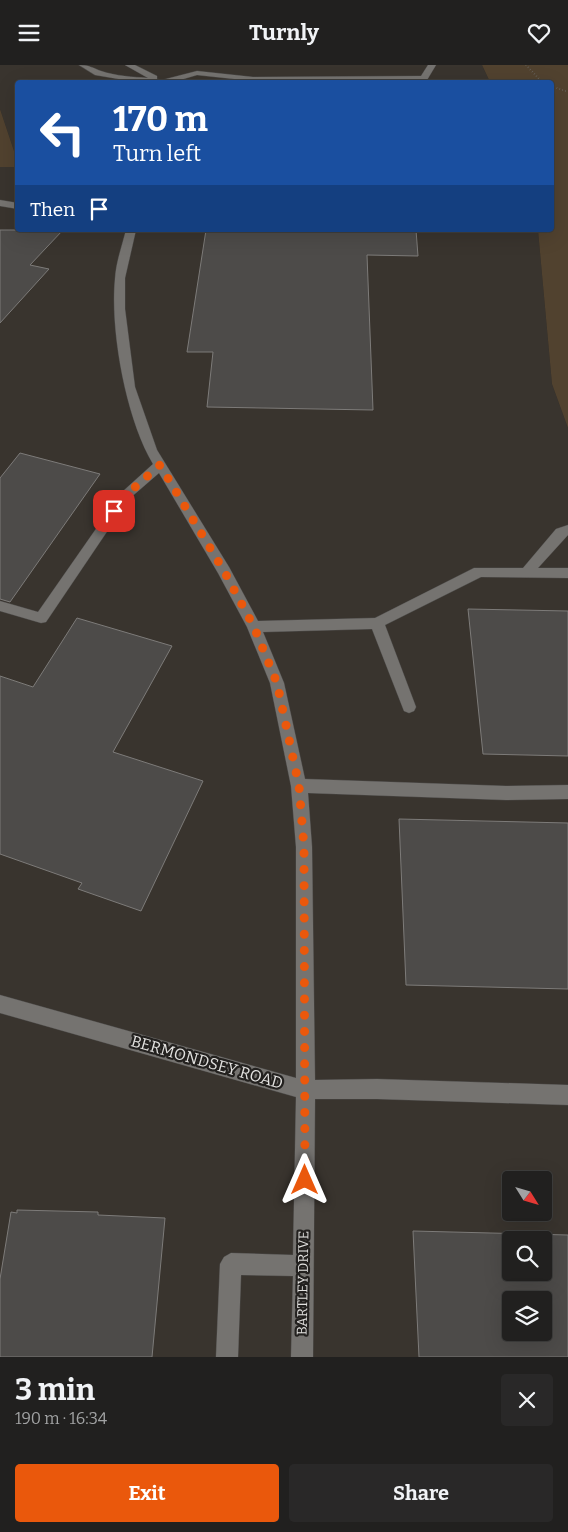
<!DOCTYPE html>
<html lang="en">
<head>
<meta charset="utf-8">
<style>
	body { margin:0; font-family:Bitter,serif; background:#292828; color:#f1f3f6; height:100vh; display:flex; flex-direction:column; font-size:19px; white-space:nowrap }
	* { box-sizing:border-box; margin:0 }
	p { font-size:16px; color:#a2a3a4 }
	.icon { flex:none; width:28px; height:28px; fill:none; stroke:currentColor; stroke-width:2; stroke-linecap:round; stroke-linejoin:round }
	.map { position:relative; height:1292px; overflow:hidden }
	.side { display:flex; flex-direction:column; background:#21201f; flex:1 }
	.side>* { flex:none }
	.guide { position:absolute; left:15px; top:15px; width:539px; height:152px; border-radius:5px; box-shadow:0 5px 20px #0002,0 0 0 1px #3e3e3d; background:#1a4fa0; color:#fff; overflow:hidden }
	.needle { width:32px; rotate:127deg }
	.controls { position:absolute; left:502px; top:1106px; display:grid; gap:10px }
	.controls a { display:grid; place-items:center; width:50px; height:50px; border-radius:5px; background:#21201f; box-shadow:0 5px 20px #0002,0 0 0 1px #3e3e3d; font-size:25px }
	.pin { position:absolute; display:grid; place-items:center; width:42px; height:42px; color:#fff; margin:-21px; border-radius:10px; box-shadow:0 2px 8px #0006 }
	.me { position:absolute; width:55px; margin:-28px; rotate:0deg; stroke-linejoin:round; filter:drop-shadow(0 0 4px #0008) }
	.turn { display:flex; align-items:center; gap:18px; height:105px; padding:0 15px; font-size:22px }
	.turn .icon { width:65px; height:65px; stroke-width:2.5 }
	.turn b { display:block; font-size:35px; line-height:42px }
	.then { display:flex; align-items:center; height:48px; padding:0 15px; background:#0003; gap:10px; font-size:19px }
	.round { display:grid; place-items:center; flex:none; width:52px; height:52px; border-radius:5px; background:#292828 }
	.overview { display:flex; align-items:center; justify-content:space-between; height:85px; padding:0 15px }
	h1 { font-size:30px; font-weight:700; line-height:38px }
	.action { display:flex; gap:10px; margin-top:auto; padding:10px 15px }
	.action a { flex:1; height:58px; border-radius:5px; background:#ea580c; color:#fff; font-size:20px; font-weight:700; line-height:58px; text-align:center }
	.action a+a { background:#292828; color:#f1f3f6 }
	header { display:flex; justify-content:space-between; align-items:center; height:65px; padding:0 15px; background:#21201f; font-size:22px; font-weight:700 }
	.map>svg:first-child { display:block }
</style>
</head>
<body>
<header><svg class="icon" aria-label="menu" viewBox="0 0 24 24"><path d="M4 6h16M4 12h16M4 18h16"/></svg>Turnly<svg class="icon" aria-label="heart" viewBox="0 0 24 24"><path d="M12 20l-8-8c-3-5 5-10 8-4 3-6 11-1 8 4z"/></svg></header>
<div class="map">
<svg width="568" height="1292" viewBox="0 0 568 1292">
	<rect width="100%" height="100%" fill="#2c2b29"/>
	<g fill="#39342e" fill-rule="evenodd">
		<polygon points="0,0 482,0 490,17 18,18 17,95 0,44"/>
		<path d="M0,102H17L18,165H538L552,319L568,363V1292H0ZM511,1115H544V1148H511ZM511,1175H544V1208H511ZM511,1235H544V1268H511Z"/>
	</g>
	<g fill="#51422f">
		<polygon points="482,0 568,0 568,363 552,319 538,165 551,165 551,18 490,17"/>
		<polygon points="0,44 17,95 17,102 0,102"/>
	</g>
	<g fill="#4d4b49" stroke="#7d7b79" fill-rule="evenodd">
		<polygon points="0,165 63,165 30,200 49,204 0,258"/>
		<polygon points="206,165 416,165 418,191 367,190 373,345 207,342 213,287 187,287"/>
		<polygon points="20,388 100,409 10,537 0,534 0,413"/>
		<polygon points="468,544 568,546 568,691 483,689"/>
		<polygon points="77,553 172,581 113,687 203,716 141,846 78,824 82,818 0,789 0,611 33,622"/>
		<polygon points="399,754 568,758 568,924 406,920"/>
		<polygon points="17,1145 98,1147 98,1150 165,1153 152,1292 0,1292 0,1214 11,1147 17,1148"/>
		<path d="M413,1166L568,1170V1292H419ZM511,1175H544V1208H511ZM511,1235H544V1268H511Z"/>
	</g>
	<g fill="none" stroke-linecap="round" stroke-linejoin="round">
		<defs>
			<g id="minor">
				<path d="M79,0C89,0 93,3 101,6C116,11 133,12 148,13L125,0H135L157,11V14L162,15L197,6L253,12L421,11L428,0H436L427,15H424L253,16L197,10L170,18H142L95,10Z"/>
				<polygon points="0,135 18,138 18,144 0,141"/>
				<path d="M126,165H136L125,213V244L135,322L157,385L229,502L258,556L375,553L474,503H523L556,464L568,460V470L538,503H568V513L481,512L385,560L416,642L414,646L409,648L404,646L372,564L263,567L284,618L305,714L506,721L568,720V734L506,735L308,728L312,782L315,1015L377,1014L568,1020V1040L377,1034H315L313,1292H291L293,1211L241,1210L238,1292H216L220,1199L224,1192L231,1188L293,1190L296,1032L0,948V930L296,1013V782L291,721L270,618L247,562L218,508L159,408L129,434L46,557L41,558L0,546V536L38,547L121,428L153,399C126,354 110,266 115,214C116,197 122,181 126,165Z"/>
			</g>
		</defs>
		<use href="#minor" stroke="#4b4947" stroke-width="1"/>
		<g stroke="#6e6d6b" stroke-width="2" stroke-dasharray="0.5 2.5" stroke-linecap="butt">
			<polyline points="526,0 543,18"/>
			<polyline points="551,21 568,27"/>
		</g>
		<use href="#minor" fill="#757370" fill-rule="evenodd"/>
	</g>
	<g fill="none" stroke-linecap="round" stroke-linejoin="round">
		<polyline stroke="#ea580c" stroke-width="9" stroke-dasharray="0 16.2" points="114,446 125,431 160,400 224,506 254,562 277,618 299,721 304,782 305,1115"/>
	</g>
	<g text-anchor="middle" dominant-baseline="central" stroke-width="4.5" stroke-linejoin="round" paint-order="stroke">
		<g font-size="14" fill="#e3e2e0" stroke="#23211f">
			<text transform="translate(303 1218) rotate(-89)">BARTLEY DRIVE</text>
		</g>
		<g font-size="16" fill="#e3e2e0" stroke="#23211f">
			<text transform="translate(207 997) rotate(16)">BERMONDSEY ROAD</text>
		</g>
	</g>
</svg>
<div class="controls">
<a><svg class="needle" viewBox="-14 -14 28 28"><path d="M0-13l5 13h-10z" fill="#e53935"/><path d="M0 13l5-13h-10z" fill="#a2a3a4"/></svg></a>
<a><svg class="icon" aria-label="search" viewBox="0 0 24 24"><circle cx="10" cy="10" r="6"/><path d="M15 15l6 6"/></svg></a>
<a><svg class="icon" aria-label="layers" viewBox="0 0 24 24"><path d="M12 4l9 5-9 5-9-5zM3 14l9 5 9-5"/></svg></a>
</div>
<div class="pin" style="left:114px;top:446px;background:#d93025"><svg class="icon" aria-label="arrive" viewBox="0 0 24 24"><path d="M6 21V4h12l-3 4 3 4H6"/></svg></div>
<svg class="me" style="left:305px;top:1115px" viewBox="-20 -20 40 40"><path d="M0-17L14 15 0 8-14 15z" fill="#ea580c" stroke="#fff" stroke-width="4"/></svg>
<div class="guide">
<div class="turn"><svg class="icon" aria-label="left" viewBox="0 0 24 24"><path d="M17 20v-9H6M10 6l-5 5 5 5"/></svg><div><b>170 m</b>Turn left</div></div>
<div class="then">Then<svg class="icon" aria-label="arrive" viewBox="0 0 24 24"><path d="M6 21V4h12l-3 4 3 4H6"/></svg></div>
</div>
</div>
<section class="side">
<div class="overview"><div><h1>3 min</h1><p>190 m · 16:34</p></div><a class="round"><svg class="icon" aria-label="close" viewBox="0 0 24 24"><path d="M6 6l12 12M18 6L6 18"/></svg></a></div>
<div class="action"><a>Exit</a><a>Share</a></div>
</section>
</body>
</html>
